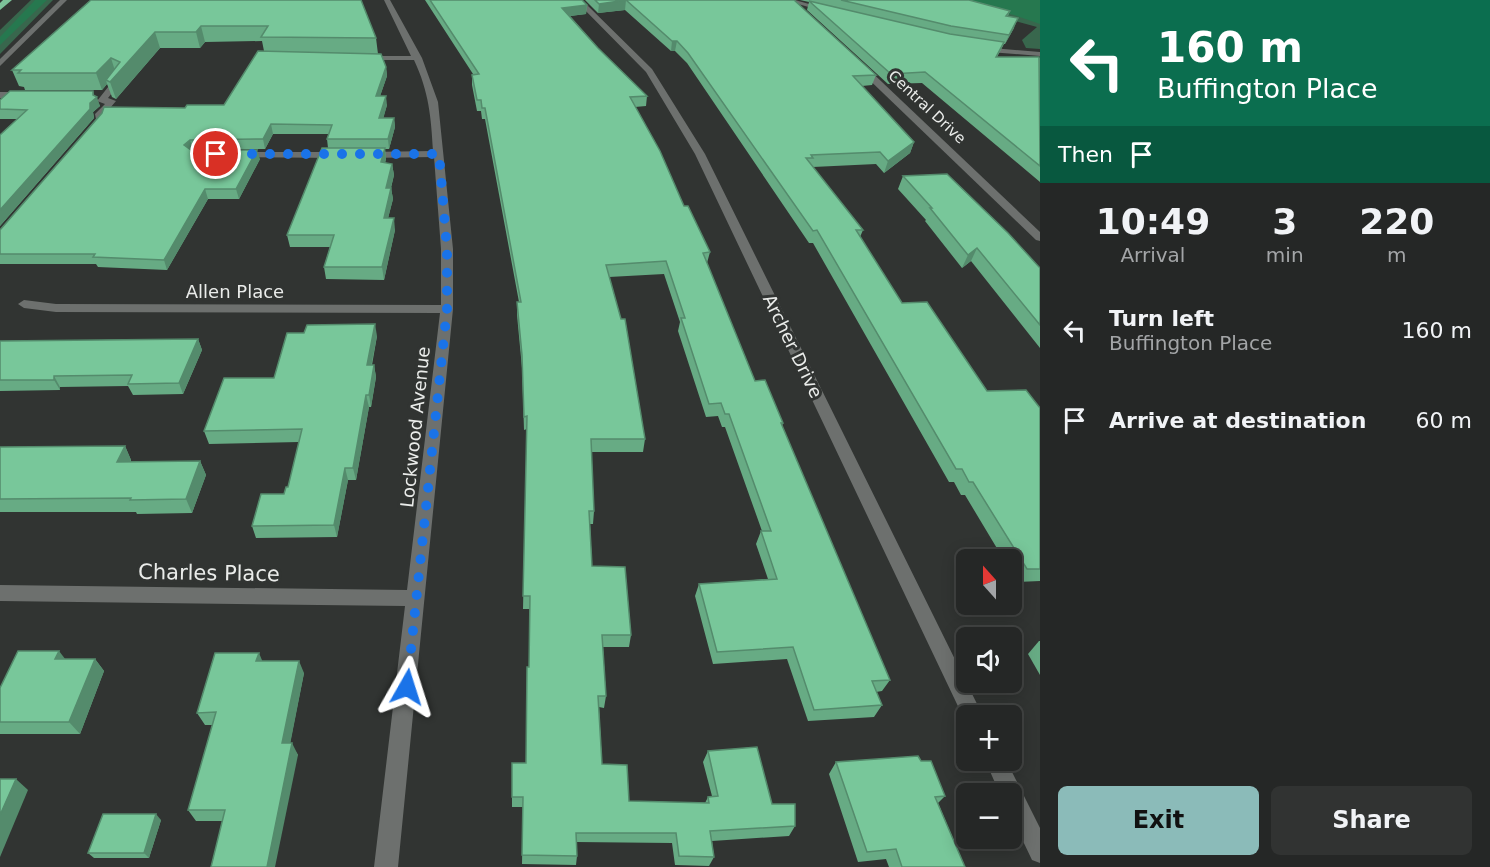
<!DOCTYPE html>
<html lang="en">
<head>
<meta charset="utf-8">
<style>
	body { margin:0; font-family:"DejaVu Sans",sans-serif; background:#313332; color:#f1f3f6; height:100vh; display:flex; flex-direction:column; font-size:22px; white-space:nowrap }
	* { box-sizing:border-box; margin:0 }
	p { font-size:20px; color:#a3a5a7 }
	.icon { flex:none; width:33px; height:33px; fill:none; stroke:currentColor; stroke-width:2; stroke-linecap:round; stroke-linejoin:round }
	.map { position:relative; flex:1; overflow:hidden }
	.drawer { display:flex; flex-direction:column; background:#252726; width:450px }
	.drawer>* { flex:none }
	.top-card { background:#0b6e4f; color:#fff; overflow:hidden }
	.needle { width:39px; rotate:339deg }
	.buttons { position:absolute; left:956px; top:549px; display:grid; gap:12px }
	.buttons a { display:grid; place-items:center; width:66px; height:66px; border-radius:9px; background:#252726; box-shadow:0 3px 15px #0003,0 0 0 2px #424443; font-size:30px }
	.pin { position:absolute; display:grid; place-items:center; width:51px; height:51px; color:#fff; margin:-26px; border:3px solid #fff; border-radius:50%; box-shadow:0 2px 6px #0007 }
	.me { position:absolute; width:66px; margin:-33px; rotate:6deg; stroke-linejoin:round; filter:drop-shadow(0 0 4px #0008) }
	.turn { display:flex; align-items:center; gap:21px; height:126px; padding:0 18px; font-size:27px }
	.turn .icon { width:78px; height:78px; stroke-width:2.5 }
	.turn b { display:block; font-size:42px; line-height:51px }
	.then { display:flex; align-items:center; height:57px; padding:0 18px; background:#0003; gap:12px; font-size:22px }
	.eta { display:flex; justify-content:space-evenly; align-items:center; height:102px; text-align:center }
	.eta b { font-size:36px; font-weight:800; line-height:42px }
	.action { display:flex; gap:12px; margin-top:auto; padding:12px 18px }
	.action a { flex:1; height:69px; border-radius:9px; background:#8bbbb9; color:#111; font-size:24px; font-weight:800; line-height:69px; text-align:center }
	.action a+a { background:#313332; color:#f1f3f6 }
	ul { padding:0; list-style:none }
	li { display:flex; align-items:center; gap:18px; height:90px; padding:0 18px }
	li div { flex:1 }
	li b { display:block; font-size:22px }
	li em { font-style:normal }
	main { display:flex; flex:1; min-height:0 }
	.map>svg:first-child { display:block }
</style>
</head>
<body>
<main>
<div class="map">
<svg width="1040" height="867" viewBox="0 0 1040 867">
	<rect width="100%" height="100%" fill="#313432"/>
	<g fill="#38674d">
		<polygon points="31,0 53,0 0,54 0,30"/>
		<polygon points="937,0 1040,0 1040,49 1026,48 1022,40 1037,27"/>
	</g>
	<g fill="#26784f">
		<polygon points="35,0 47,0 0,45 0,37"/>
		<polygon points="950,0 1040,0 1040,24 1014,15"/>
	</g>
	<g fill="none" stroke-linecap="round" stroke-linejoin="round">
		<g fill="#6d706e" fill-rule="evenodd">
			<polygon points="60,0 67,0 0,66 0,59"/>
			<path d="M384,0H390L422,58L438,102L453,249V309L398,867H374L405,606L0,601V585L407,590L440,313L56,312L24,308L18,304L24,300L56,304L441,305V249L434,157L367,158L362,155L367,152L433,151C431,117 429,92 414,60H364L360,58L364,56H411Z"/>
			<polygon points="575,0 582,0 652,69 705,154 983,716 966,716 966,723 695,154 646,72"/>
			<polygon points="784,0 795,0 830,10 826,12"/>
			<polygon points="980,47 1040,52 1040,56 977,51 976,49"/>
			<polygon points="857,64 863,64 1040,232 1040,241 1036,240 857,68"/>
			<polygon points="116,77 123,79 108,98 116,101 105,114 106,119 93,134 87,134 85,132 96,119 95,114 105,104 97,101"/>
			<polygon points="0,92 25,92 29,95 25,98 0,98"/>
			<polygon points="238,152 340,152 345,155 340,158 235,157 235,153"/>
			<polygon points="985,760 1006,760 1040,828 1040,863 1032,860 1011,816 1011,794 1000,794"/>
		</g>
		<polygon fill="#7cc299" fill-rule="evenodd" points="3,0 12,0 0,10 0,3"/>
	</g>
	<g fill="#67ab84">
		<polygon points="91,0 376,38 378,54 386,67 387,76 380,96 387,105 383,118 394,118 395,127 389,149 385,149 386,159 385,163 392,164 394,175 391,188 393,199 388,218 395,230 384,280 326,279 324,267 330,247 290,247 287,235 328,148 327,139 329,134 273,134 265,149 193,149 192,150 260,159 239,199 208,199 167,270 98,267 96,264 0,264 0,230 185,108 224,105 264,51 262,41 205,42 200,48 160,48 116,99 112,97 107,84 102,90 25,90 24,87 19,86 12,70"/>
		<polygon points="425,0 582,0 587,5 586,14 570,16 598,48 647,96 646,106 635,107 684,206 710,252 707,263 755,381 783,423 782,426 890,680 882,691 876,692 882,705 874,717 808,721 787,659 713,664 695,596 699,584 768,579 756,544 761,531 762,531 725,427 722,427 718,416 706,417 678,331 680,322 664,274 609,277 645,439 643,452 591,452 594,511 593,524 590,524 592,566 631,635 629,647 603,647 606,696 604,708 599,707 602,764 629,801 705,803 708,797 712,796 703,762 708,751 772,804 795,826 789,836 712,841 714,857 709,866 675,865 672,843 576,842 577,856 576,865 522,864 523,807 512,807 512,797 526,763 529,667 530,609 523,609 527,429 524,430 522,368 517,315 517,302 519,302 485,119 482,119 481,111 477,111 472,85 472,75 473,74"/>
		<polygon points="585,0 794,0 876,75 872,85 862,86 914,142 910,153 884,173 876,164 813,167 863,230 860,237 902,303 987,391 1040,408 1040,581 1017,582 1011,572 1011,560 1004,560 965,495 961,495 954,482 949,482 813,243 809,243 687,63 675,51 671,51 625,10 598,13"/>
		<polygon points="800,0 969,0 1010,11 1008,16 1014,28 1005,44 1004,44 997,57 1040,58 1040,182 922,83 888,84 807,10 809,2"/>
		<polygon points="95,96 100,106 93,112 94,118 0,226 0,135 17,119 0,119 0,100"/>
		<polygon points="903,176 1040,268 1040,348 971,261 962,268 925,221 926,220 898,189"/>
		<polygon points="377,336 372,365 374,365 376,377 371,407 369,407 356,480 348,480 337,537 256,538 252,526 284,494 288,487 299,442 209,444 204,431 274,378"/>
		<polygon points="198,339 202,350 183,394 133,395 128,386 60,387 60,390 0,391 0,341"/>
		<polygon points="125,446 131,460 131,462 200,461 206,475 192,513 137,514 136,512 0,512 0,447"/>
		<polygon points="1039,641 1040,641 1040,675 1028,654"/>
		<polygon points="64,659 95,659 104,671 80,734 0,734 0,688"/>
		<polygon points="262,661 304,673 290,743 298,755 222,821 196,821 188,810 213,725 205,725 197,713"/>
		<polygon points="921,761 945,796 938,803 965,867 889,867 886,859 858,862 829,774 836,762"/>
		<polygon points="161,820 149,858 94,858 88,853"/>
	</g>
	<g fill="#548b6c">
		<polygon points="626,0 625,10 598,13 599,4"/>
		<polygon points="587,5 586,14 562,17 562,8"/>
		<polygon points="1018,18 1014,28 1005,44 1009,35"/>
		<polygon points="201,26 205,42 200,48 196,32"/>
		<polygon points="155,32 160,48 116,99 110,82 106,80 107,84 102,90 96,73 111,58 116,74"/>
		<polygon points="672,41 677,41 675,51 671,51"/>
		<polygon points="386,67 387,76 377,105 376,96"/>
		<polygon points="93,91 95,98 97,97 100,106 93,112 94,118 0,226 0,210 93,95"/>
		<polygon points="386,96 387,105 381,127 379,118"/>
		<polygon points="394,118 395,127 389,149 388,139"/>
		<polygon points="271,124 273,134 265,149 263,139"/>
		<polygon points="190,140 193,149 187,155 184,145"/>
		<polygon points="914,142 910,153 884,173 888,161"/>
		<polygon points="385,148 386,159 382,173 381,162"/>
		<polygon points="257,150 260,159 239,199 236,189"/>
		<polygon points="392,164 394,175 388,199 386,188"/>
		<polygon points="391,188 393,199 385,230 384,218"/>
		<polygon points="205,189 208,199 167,270 164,260"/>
		<polygon points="394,218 395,230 384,280 382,267"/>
		<polygon points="977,248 971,261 962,268 968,255"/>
		<polygon points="375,324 377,336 369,377 367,365"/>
		<polygon points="198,339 202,350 183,394 179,383"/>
		<polygon points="374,365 376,377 371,407 369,395"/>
		<polygon points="54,376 60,387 60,390 54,380"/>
		<polygon points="366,395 369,407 356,480 353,468"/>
		<polygon points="125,446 131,460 124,476 117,462"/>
		<polygon points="200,461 206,475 192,513 186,499"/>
		<polygon points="345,468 348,480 337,537 334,525"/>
		<polygon points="59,651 69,664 55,659"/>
		<polygon points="259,653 264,665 256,661"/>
		<polygon points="95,659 104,671 80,734 69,722"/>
		<polygon points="299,661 304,673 288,755 282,743"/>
		<polygon points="292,743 298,755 275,867 267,867"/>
		<polygon points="16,779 28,790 0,857 0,815"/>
		<polygon points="156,814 161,820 149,858 144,853"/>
	</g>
	<g fill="#78c79a" stroke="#548b6c" stroke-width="1.5">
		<polygon points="91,0 361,0 376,38 261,37 268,26 201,26 196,32 155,32 110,82 106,80 120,62 111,58 96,73 18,73 21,70 12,70"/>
		<polygon points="430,0 582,0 587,5 562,8 598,48 647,96 630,97 660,151 684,206 688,206 710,252 703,253 755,381 765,380 783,423 781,423 890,680 872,681 882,705 814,710 793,647 717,652 699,584 777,579 761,531 771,531 729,414 725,414 721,403 709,404 681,318 685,318 666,261 606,265 621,319 625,319 645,439 591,439 594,511 589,511 592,566 625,567 631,635 602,635 606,696 598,696 602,764 627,765 629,801 709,803 708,797 718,796 708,751 757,747 772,804 795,804 795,826 710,831 714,857 679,856 676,833 576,833 577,856 522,855 523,797 512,797 512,763 526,763 527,667 529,667 530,596 523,596 527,416 524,417 522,355 517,302 521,302 485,108 482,108 481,100 477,100 472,75 479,74"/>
		<polygon points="595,0 794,0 876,75 853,76 914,142 888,161 880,152 811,155 813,158 806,158 863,230 856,230 902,303 927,302 987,391 1026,390 1040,408 1040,569 1027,569 973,482 969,482 962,469 956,469 817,230 813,231 688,53 677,41 672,41 626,0 599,4"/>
		<polygon points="841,0 969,0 1010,11 1006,16 1018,18 1009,35 951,26"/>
		<polygon points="809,1 950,34 1004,42 996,57 1039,57 1040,166 925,72 891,74"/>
		<polygon points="258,51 381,54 386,67 376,96 386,96 379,118 394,118 388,139 327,139 332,125 271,124 263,139 190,140 184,145 191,150 257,150 236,189 205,189 164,260 93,257 95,254 0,254 0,230 102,113 104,107 185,108 187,105 224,105"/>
		<polygon points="10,91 93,91 93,95 97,97 90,103 90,109 0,210 0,135 27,110 0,109 0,100"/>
		<polygon points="322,148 385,148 381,162 392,164 386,188 391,188 384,218 394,218 382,267 324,267 334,235 287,235"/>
		<polygon points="947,174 1008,233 1040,268 1040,325 977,248 968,255 930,208 932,208 903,176"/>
		<polygon points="375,324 367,365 374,365 369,395 366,395 353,468 345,468 334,525 252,526 261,494 284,494 286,487 288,487 302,429 204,431 224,378 274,378 287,333 304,333 307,325"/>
		<polygon points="198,339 179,383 128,384 132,375 54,376 54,380 0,380 0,341"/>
		<polygon points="125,446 117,462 200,461 186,499 130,500 131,498 0,499 0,447"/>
		<polygon points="18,651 59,651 55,659 95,659 69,722 0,722 0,688"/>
		<polygon points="215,653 259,653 256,661 299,661 282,743 292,743 267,867 211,867 225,810 188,810 216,712 197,713"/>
		<polygon points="918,756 921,761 931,761 945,796 935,797 965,867 902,867 896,849 867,852 836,762"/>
		<polygon points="0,779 16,779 0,815"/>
		<polygon points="103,814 156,814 144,853 88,853"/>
	</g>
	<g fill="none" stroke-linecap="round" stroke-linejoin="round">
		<polyline stroke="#1a73e8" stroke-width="10" stroke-dasharray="0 18" points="216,154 439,154 447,249 447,309 407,687"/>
	</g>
	<g text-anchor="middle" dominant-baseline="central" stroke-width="6" stroke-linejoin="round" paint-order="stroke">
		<g font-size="15" fill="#eaecea" stroke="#313432">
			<text transform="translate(927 107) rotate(43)">Central Drive</text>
		</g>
		<g font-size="18" fill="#eaecea" stroke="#313432">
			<text x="235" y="291">Allen Place</text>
			<text transform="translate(793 346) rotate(64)">Archer Drive</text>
			<text transform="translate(415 427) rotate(-84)">Lockwood Avenue</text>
		</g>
		<g font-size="21" fill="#eaecea" stroke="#313432">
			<text transform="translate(209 573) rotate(1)">Charles Place</text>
		</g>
	</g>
</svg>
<div class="buttons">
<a><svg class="needle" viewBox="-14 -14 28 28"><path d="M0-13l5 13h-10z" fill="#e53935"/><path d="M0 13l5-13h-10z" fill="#a3a5a7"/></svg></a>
<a><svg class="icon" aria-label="sound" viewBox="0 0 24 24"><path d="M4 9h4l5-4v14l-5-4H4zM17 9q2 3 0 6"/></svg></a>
<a>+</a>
<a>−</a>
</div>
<div class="pin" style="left:216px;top:154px;background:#d93025"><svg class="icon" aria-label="arrive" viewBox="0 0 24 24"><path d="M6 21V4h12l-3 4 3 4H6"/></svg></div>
<svg class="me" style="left:407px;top:687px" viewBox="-20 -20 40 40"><path d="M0-17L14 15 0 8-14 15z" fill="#1a73e8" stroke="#fff" stroke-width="4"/></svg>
</div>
<section class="drawer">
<div class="top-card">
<div class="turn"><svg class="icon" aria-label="left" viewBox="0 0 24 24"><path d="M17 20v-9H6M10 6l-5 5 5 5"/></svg><div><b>160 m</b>Buffington Place</div></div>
<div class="then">Then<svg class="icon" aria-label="arrive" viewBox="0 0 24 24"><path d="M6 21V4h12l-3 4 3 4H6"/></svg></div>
</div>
<div class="eta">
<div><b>10:49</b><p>Arrival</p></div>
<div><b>3</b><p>min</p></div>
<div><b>220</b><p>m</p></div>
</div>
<ul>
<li><svg class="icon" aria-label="left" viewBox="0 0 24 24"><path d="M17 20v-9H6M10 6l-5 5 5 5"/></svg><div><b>Turn left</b><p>Buffington Place</p></div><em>160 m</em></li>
<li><svg class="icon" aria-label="arrive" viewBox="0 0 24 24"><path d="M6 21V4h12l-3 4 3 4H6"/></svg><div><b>Arrive at destination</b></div><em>60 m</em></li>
</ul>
<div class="action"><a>Exit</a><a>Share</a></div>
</section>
</main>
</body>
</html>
